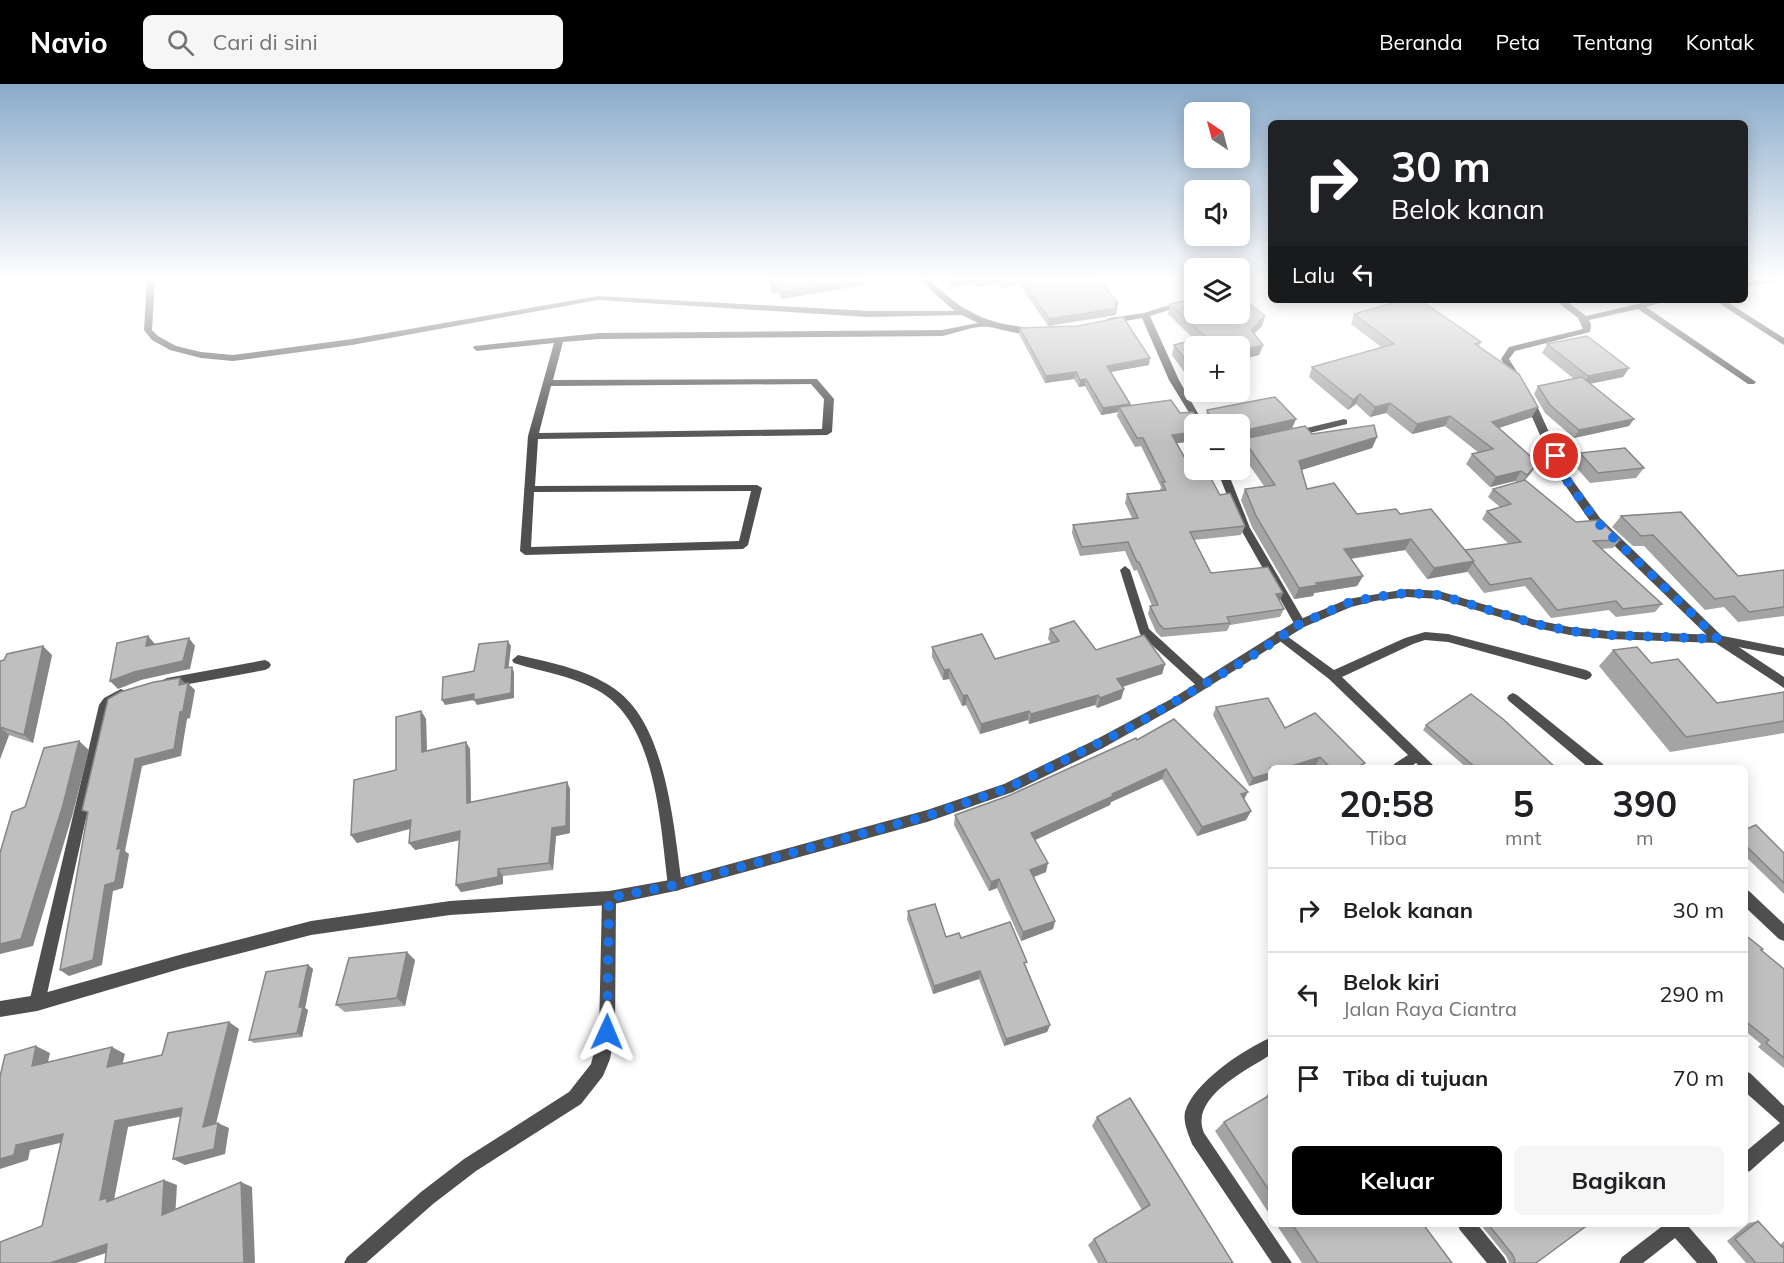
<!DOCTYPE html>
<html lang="id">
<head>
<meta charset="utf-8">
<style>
	body { margin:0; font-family:Mulish,sans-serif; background:#f6f6f6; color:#202124; height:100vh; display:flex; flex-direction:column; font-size:22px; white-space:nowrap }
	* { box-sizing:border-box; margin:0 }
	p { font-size:20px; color:#757577 }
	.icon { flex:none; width:33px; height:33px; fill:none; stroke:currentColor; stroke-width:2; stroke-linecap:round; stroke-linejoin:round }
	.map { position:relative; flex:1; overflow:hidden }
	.side { position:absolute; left:1268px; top:681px; width:480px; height:462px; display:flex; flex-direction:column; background:#fff; border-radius:9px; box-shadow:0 3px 15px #0003 }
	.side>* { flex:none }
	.guide { position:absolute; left:1268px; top:36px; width:480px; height:183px; border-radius:9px; box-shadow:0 3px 15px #0003; background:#202124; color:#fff; overflow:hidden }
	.needle { width:39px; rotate:324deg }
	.controls { position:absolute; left:1184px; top:18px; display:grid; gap:12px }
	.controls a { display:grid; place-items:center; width:66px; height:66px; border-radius:9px; background:#fff; box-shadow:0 3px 15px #0003; font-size:30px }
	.pin { position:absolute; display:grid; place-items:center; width:51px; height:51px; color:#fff; margin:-26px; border:3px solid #fff; border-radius:50%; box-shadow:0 2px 6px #0007 }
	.me { position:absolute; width:66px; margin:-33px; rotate:1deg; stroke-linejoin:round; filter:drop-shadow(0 0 4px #0008) }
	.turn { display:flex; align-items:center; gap:21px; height:126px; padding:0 24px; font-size:27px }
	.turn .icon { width:78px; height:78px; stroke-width:2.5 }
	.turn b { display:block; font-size:42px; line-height:51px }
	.then { display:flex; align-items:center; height:57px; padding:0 24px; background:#0003; gap:12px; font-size:22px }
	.eta { display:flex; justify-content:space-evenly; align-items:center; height:102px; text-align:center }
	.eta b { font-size:36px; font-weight:700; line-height:42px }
	.button { display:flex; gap:12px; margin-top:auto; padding:12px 24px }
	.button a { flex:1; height:69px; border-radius:9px; background:#000; color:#fff; font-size:24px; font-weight:700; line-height:69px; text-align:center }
	.button a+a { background:#f6f6f6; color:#202124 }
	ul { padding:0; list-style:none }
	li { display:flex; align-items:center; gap:18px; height:84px; padding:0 24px; border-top:2px solid #e0e0e0 }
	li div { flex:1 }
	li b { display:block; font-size:22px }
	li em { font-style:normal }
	header { display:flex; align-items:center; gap:36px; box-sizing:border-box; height:84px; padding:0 30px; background:#000; color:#fff }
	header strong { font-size:28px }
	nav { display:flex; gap:33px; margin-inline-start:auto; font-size:21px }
	.search { width:420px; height:54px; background:#f6f6f6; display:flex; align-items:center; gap:15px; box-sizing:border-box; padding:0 21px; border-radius:9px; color:#757577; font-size:22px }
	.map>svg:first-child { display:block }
</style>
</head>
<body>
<header>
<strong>Navio</strong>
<div class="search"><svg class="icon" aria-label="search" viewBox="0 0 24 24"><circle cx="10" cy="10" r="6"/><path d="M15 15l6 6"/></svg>Cari di sini</div>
<nav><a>Beranda</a><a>Peta</a><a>Tentang</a><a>Kontak</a></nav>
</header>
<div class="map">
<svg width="1784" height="1179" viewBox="0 0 1784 1179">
	<rect width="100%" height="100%" fill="#fff"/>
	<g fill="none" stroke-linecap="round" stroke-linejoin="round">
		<g fill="#4f4f4f" fill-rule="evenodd">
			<path d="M147,195H155L152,246L158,252L176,262L201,268L233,271L352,255L598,212L868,227H955L935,210L921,195H929C963,229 988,241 1036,244L1040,247C1028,255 1003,245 989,243C975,241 956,249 942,252L599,255L563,258L553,296L817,295L834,315L832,348L827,351L538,355L535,402L757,401L762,404L748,461L743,465L525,471L520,467L528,352L554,259L477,267L473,264L474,262L599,249L942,246L978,239L962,231L868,233L598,216L352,261L233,277L201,274L170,266L152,256L144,246ZM811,300L824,315L822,345L539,349L551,302ZM751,407L739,457L531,463L534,408Z"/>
			<polygon points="1249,195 1260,195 1239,202 1239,197"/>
			<polygon points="1768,195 1783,195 1779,197 1744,203 1744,198"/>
			<polygon points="1194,213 1194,218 1150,232 1179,296 1204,340 1196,340 1169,296 1142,234 1109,240 1105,237 1109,234 1144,229"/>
			<polygon points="1555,216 1565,216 1586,232 1655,216 1670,216 1646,223 1756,298 1754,300 1748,300 1638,225 1589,236 1591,241 1590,248 1515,267 1509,275 1522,296 1520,298 1514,298 1501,275 1509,263 1583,245 1578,234"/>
			<polygon points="1714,216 1724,216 1784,254 1784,261"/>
			<polygon points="1528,310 1533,313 1568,390 1600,434 1722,552 1784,593 1784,604 1714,558 1592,440 1558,391 1523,313"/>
			<polygon points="1344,335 1347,336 1347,340 1293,353 1288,350 1290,348"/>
			<polygon points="1217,386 1227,386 1250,444 1306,540 1304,543 1296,543 1240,444"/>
			<polygon points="1125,482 1130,486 1149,545 1207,598 1209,601 1207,604 1199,604 1140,550 1120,486"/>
			<polygon points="1280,547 1334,586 1405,554 1425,548 1448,550 1586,586 1590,588 1592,591 1590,594 1586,596 1448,558 1425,556 1413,560 1342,593 1436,684 1421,684 1416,679 1409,684 1393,684 1394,680 1408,671 1329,595 1276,554 1274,551 1276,548"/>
			<path d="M518,571C552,579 592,586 620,609C667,647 674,745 682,801L680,806L675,807L670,806L668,801C660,741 657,638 597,606C570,591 542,588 514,579L512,576Z"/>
			<polygon points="265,576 269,578 271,581 269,584 265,586 167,604 163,602 161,599 163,596 167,594"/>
			<polygon points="121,605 125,607 127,610 125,613 111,622 45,919 42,924 37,927 32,924 29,919 99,621 104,614"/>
			<polygon points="1513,609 1517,611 1603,680 1604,684 1589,684 1509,617 1507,614 1509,611"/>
			<polygon points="1744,806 1749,807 1784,840 1784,857 1779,855 1744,822"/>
			<polygon points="609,807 614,809 616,814 615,948 610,975 603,992 581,1020 476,1087 433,1120 366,1179 344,1179 347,1173 421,1108 464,1075 569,1008 591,980 599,948 602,814 604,809"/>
			<path d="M1270,954V971C1246,987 1189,1013 1204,1049L1292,1179H1272L1192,1060C1188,1049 1183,1039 1185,1028C1193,999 1244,965 1270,954Z"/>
			<polygon points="1744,987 1750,989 1784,1022 1784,1057 1750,1087 1744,1089 1744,1069 1780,1039 1744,1007"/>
			<polygon points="1457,1140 1477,1140 1504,1173 1507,1179 1487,1179 1460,1146"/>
			<polygon points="1665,1140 1689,1140 1688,1142 1715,1173 1718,1179 1697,1179 1675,1154 1643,1179 1619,1179 1622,1173"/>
		</g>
		<polygon fill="#4f4f4f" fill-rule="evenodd" points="1407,505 1439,507 1536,536 1570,543 1609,547 1718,551 1784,564 1784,572 1718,559 1609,555 1570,551 1536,544 1439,515 1407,513 1375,517 1351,523 1304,543 1181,620 1103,664 1013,708 927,738 675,807 609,821 450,831 311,851 183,884 37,927 0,933 0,917 37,911 183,870 311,837 450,817 609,807 675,795 927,726 1004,700 1095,656 1173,614 1296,537 1348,515"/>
	</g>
	<g fill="#a4a4a4">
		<polygon points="768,195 864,195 864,201 781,215 779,208 772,209"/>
		<polygon points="946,195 1099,195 1118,219 1116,231 1048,242 1019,200 1001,204 997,199 976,203 972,199 952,203"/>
		<polygon points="1170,220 1265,232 1262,242 1254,250 1263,261 1259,271 1239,276 1239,262 1194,262 1194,287 1185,289 1172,271 1174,261 1195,256 1168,230"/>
		<polygon points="1354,230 1481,258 1479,262 1532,333 1499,344 1531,389 1525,396 1576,438 1620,456 1613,464 1601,465 1662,520 1655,528 1616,533 1609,526 1551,534 1525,502 1484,509 1467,487 1427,495 1405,466 1351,475 1363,492 1357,502 1314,509 1313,512 1294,515 1252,443 1241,416 1245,405 1264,402 1239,366 1243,355 1312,350 1377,353 1372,364 1302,386 1307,405 1357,430 1400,430 1465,466 1509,460 1482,435 1487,427 1500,423 1488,413 1493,405 1516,398 1515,397 1490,403 1466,380 1472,370 1479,369 1445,342 1412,350 1386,329 1370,333 1356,320 1348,326 1309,293 1312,283 1381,263 1351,240"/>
		<polygon points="1020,244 1149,281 1110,288 1130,320 1130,322 1180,329 1197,334 1205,334 1207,326 1296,335 1292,344 1239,356 1239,340 1194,357 1177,359 1196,394 1220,411 1245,442 1241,451 1194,456 1211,489 1283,509 1279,517 1284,525 1280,533 1230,541 1227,547 1161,553 1156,548 1148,530 1150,522 1152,522 1137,486 1134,487 1125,467 1080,472 1072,449 1073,441 1132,434 1125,419 1127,410 1160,407 1161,403 1141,362 1135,363 1117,332 1118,328 1101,331 1085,302 1079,303 1074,295 1045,299 1019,250"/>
		<polygon points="1547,260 1629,284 1623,293 1590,300 1629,342 1574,354 1545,329 1534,310 1538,302 1574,295 1542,269"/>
		<polygon points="1580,369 1644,384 1636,394 1590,399 1573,380"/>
		<polygon points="1621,432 1738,492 1784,486 1784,532 1738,538 1724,523 1705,526 1644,462 1633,462 1612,443"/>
		<polygon points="1050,545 1096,566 1165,580 1162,590 1123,603 1124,605 1121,615 1097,624 1095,621 1029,640 1028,636 980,650 966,621 962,622 949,595 943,596 932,573 932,563 995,575 1051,559 1048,555"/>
		<polygon points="1613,566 1651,579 1717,619 1784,608 1784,649 1670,668 1599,582"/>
		<polygon points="52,571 33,659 9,651 0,675 0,577"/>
		<polygon points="1216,623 1285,644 1362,684 1319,684 1316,681 1249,702 1213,631"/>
		<polygon points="421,627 426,635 427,667 466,658 470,665 471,718 567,698 570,705 570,749 556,752 553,786 503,792 503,800 461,808 456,801 459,756 415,766 410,745 357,759 351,751 396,686"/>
		<polygon points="1426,641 1556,684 1467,684 1423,646"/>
		<polygon points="1137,656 1244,716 1251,727 1246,736 1197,752 1162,695 1111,718 1110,721 1034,756 1046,788 1034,793 1055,837 1053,845 1021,857 997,804 989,807 954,741 955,731 1008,712"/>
		<polygon points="1744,746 1784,769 1784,810 1744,771"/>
		<polygon points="908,827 946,853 961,854 1026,882 1050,941 1047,948 1004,962 979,895 933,910 907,835"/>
		<polygon points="1744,850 1761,866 1784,885 1784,984 1758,963 1761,960 1744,946"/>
		<polygon points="415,876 405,922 345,928 336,921"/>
		<polygon points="308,881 313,885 305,924 308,926 302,953 254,959 249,956"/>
		<polygon points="1270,1007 1270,1131 1215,1047 1224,1038 1264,1015"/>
		<polygon points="1097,1033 1233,1179 1098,1179 1088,1161 1094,1155 1142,1126 1092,1042"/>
		<polygon points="1758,1137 1780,1161 1784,1157 1784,1179 1746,1179 1727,1157 1749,1139"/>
		<polygon points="1276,1140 1423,1140 1452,1179 1302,1179"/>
		<polygon points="1480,1140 1589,1140 1536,1179 1509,1179 1509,1178 1506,1172"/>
	</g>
	<g fill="#868686">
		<polygon points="864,195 864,201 781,215 781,208"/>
		<polygon points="958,195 972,195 972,199 952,203 952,196"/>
		<polygon points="982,195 998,195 997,199 976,203 976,196"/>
		<polygon points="1013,195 1020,195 1019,200 1001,204 1002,197"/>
		<polygon points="778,201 779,208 772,209 771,202"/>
		<polygon points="1118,219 1116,231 1048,242 1049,235"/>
		<polygon points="1265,232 1262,242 1248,256 1251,246"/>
		<polygon points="1263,261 1259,271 1239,276 1239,267"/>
		<polygon points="1150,274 1149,281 1105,289 1107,282"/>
		<polygon points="1194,278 1194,287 1185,289 1188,279"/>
		<polygon points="1629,284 1623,293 1582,301 1588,292"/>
		<polygon points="1076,288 1074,295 1045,299 1046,292"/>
		<polygon points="1086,295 1085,302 1079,303 1080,296"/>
		<polygon points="1360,310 1356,320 1348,326 1353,316"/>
		<polygon points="1390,319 1386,329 1370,333 1375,323"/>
		<polygon points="1130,320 1129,327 1119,323 1118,328 1101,331 1103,324"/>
		<polygon points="1538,323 1532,333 1486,348 1492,338"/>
		<polygon points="1450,332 1445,342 1412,350 1417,340"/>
		<polygon points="1296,335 1292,344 1239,356 1241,347"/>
		<polygon points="1634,335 1629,342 1574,354 1579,346"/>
		<polygon points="1194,348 1194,357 1170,360 1172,351"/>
		<polygon points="1377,353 1372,364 1295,388 1299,377"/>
		<polygon points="1538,379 1531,389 1520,401 1527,391"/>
		<polygon points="1521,387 1515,397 1490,403 1496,393"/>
		<polygon points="1411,455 1405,466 1339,476 1344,465"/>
		<polygon points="1474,477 1467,488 1427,495 1434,484"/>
		<polygon points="1363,492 1357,502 1314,509 1313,512 1294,515 1299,504 1316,499"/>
		<polygon points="1283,509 1279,518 1276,510"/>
		<polygon points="148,552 155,560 146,562"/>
		<polygon points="189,554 195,562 190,585 141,596 118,605 110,597"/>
		<polygon points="508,557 511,562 508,589 505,584"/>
		<polygon points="43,562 52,571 33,659 24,651"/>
		<polygon points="1165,580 1162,590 1114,605 1117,595"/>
		<polygon points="512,583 514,588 514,614 477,621 474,616 445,621 442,616"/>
		<polygon points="949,585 949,595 943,596 944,586"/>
		<polygon points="180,594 187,601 179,601"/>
		<polygon points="188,599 195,606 190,634 187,635 181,672 142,682 125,767 129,770 123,804 113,807 102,881 69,892 60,886 105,801 117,765 135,675 180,628"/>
		<polygon points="1124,605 1121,615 1097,624 1100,614"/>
		<polygon points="967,611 966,621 962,622 963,612"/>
		<polygon points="1098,611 1095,621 1029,640 1031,630"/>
		<polygon points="421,627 426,635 427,676 422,668"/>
		<polygon points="1029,627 1028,636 980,650 981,640"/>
		<polygon points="0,643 9,651 0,675"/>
		<polygon points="79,657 89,666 73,729 33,862 0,870 0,860"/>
		<polygon points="466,658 470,665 471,727 467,719"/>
		<polygon points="1320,673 1316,681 1305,684 1285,684"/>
		<polygon points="1166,685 1162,695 1111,718 1110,721 1029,759 1031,749 1112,710"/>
		<polygon points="1270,689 1270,695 1249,702 1253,694"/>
		<polygon points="567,698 570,705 570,749 556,752 553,786 549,779 552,744"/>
		<polygon points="1248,708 1243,717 1241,710"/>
		<polygon points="1251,727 1246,736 1197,752 1202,743"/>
		<polygon points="411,736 416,743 357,759 351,751"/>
		<polygon points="460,747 465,755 415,766 409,759"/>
		<polygon points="1048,779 1046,788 1028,795 1030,786"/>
		<polygon points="498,785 503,792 503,800 461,808 456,801"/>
		<polygon points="999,795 997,804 989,807 991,798"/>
		<polygon points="1055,837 1053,845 1021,857 1023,848"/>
		<polygon points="407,868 415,876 405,922 397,914"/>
		<polygon points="308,881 313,885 305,924 308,926 302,953 297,949 299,923"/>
		<polygon points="980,887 979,895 933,910 934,902"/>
		<polygon points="229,938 239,945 214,1048 203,1043"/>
		<polygon points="1050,941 1047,948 1004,962 1006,955"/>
		<polygon points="36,962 50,969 46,988 32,982"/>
		<polygon points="112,963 125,970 120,990 107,983"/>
		<polygon points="182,1024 193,1030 128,1043 114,1116 120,1122 100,1116 115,1037"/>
		<polygon points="218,1039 229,1044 225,1070 185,1081 173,1075"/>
		<polygon points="63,1050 77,1055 30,1066 28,1076 0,1085 0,1075 16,1061"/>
		<polygon points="164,1096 177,1101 175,1135 162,1131"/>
		<polygon points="241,1098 252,1103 255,1179 244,1179"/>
		<polygon points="107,1160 121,1164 76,1179 50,1179"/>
	</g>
	<g fill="#bfbfbf" stroke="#868686" stroke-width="1.5">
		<polygon points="769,195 862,195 781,208 778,201 771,202"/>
		<polygon points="1000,195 1013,195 1002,197"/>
		<polygon points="1021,195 1099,195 1118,219 1114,220 1117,224 1049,235"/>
		<polygon points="1239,211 1265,232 1251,246 1263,261 1239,267 1239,262 1194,262 1194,278 1188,279 1174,261 1206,253 1170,220 1194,215 1194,230 1239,230"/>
		<polygon points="1404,216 1420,216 1481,258 1475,260 1519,290 1538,323 1492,338 1538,379 1527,391 1521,387 1496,393 1472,370 1493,365 1450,332 1417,340 1390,319 1375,323 1360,310 1353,316 1312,283 1394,260 1354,230"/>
		<polygon points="1123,233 1150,274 1107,282 1130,320 1103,324 1086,295 1080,296 1076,288 1046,292 1020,244 1078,242"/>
		<polygon points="1587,252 1629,284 1588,292 1547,260"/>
		<polygon points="1582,293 1634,335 1579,346 1550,321 1538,302"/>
		<polygon points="1275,313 1296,335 1241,347 1240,354 1239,340 1194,340 1194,348 1172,351 1196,394 1210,393 1220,411 1230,409 1245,442 1190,448 1211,489 1268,483 1283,509 1276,510 1284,525 1227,533 1230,539 1164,545 1159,540 1150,522 1158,521 1139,478 1137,478 1128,458 1082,463 1073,441 1138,434 1127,410 1166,406 1162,398 1165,398 1143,354 1137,354 1119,323 1171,316 1180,329 1193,328 1197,334 1208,334 1210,332 1207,326"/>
		<polygon points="1374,341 1377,353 1299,377 1307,405 1334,399 1357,430 1396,425 1400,430 1431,425 1474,477 1434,484 1411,455 1344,465 1363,492 1316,499 1318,501 1299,504 1256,432 1245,405 1275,401 1243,355 1305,342 1312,350"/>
		<polygon points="1625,364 1644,384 1598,389 1580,369"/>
		<polygon points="1525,396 1576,438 1599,436 1620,456 1593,457 1662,520 1623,525 1616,517 1557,526 1531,494 1490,501 1473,479 1474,477 1465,466 1521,458 1487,427 1511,420 1493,405"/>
		<polygon points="1681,428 1738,492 1784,486 1784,523 1749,528 1734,512 1715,515 1653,451 1641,452 1621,432"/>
		<polygon points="1074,537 1096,566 1144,551 1165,580 1117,595 1124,605 1100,614 1098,611 1031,630 1029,627 981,640 967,611 963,612 949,585 944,586 932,563 982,550 995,575 1059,557 1050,545"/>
		<polygon points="148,552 146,562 189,554 183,577 134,588 110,597 117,559"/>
		<polygon points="508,557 505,584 512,583 511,609 474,616 474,610 442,616 443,593 474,587 479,560"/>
		<polygon points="43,562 24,651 0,643 0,577 4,576 7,570"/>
		<polygon points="1637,563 1651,579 1678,575 1717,619 1784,608 1784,637 1686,653 1613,566"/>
		<polygon points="180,594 179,601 188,599 183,627 180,628 174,665 135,675 117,765 121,764 115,798 105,801 93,876 60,886 88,728 82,726 108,615 120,608 154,598"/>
		<polygon points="1471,610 1503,635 1556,684 1476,684 1426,641"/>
		<polygon points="1268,614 1285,644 1315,629 1365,679 1356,684 1331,684 1320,673 1285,684 1270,684 1270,689 1253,694 1216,623"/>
		<polygon points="421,627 422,668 466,658 467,719 567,698 566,742 552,744 549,779 498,785 498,793 456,801 460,747 409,759 411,736 351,751 354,696 396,686 396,633"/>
		<polygon points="1174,635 1248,708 1241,710 1251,727 1202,743 1166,685 1112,710 1113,712 1031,749 1048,779 1030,786 1055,837 1023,848 999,795 991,798 955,731 1008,712 1136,654 1137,656"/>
		<polygon points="79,657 63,721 21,855 0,860 0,769 12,728 25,723 44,664"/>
		<polygon points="1756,741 1784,769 1784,799 1744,760 1744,746"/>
		<polygon points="935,820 946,853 959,849 961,854 1010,838 1027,878 1024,879 1050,941 1006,955 980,887 934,902 908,827"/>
		<polygon points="1744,850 1763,865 1761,866 1784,885 1784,974 1766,959 1769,956 1744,936"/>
		<polygon points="407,868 397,914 336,921 349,874"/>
		<polygon points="308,881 299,923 303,923 297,949 249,956 266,888"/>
		<polygon points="229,938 203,1043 218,1039 214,1065 173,1075 182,1024 115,1037 100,1116 107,1114 107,1118 164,1096 162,1131 241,1098 244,1179 105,1179 107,1160 50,1179 0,1179 0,1158 42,1142 63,1050 16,1061 14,1071 0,1075 0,993 5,971 36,962 32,982 112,963 107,983 162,971 168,949"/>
		<polygon points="1270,1011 1270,1108 1224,1038"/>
		<polygon points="1130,1014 1233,1179 1107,1179 1094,1155 1150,1121 1097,1033"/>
		<polygon points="1758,1137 1782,1163 1784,1162 1784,1179 1756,1179 1735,1155"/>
		<polygon points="1292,1140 1423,1140 1452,1179 1318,1179"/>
		<polygon points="1488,1140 1589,1140 1536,1179 1514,1179 1515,1176 1512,1170"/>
	</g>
	<linearGradient id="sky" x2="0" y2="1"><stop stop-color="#8aabca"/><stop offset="0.54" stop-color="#fff"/><stop offset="1" stop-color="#fff" stop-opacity="0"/></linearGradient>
	<rect width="1784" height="360" fill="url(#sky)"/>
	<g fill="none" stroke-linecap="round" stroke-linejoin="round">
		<polyline stroke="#1a73e8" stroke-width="10" stroke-dasharray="0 18" points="607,948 609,814 675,801 927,732 1008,704 1135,641 1249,574 1300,540 1348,519 1375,513 1407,509 1439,511 1536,540 1570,547 1609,551 1718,555 1596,437 1563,391 1556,372"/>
	</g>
</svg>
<div class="controls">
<a><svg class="needle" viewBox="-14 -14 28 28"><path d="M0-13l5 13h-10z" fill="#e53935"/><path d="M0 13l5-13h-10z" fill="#757577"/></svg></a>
<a><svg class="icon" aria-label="sound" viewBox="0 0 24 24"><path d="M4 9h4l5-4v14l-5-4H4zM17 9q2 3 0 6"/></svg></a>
<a><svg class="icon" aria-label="layers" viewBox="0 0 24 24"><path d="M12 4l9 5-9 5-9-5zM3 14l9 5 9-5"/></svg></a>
<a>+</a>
<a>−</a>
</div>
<div class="pin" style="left:1556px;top:372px;background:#d93025"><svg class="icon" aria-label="arrive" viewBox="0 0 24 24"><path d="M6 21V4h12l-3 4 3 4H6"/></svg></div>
<svg class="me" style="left:607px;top:948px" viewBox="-20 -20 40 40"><path d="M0-17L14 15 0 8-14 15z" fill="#1a73e8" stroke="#fff" stroke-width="4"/></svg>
<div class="guide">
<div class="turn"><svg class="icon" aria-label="right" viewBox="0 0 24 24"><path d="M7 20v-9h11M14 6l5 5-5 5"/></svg><div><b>30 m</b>Belok kanan</div></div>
<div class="then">Lalu<svg class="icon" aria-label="left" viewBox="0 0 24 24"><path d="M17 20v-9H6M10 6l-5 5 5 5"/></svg></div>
</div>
<section class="side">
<div class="eta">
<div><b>20:58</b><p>Tiba</p></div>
<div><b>5</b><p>mnt</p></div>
<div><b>390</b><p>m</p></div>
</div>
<ul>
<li><svg class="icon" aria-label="right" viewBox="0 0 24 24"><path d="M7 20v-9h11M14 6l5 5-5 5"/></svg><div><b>Belok kanan</b></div><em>30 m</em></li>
<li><svg class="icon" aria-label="left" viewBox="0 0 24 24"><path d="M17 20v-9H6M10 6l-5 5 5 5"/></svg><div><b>Belok kiri</b><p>Jalan Raya Ciantra</p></div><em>290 m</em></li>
<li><svg class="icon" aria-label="arrive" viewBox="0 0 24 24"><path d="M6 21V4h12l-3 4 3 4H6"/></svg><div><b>Tiba di tujuan</b></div><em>70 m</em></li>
</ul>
<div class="button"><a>Keluar</a><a>Bagikan</a></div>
</section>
</div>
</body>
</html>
